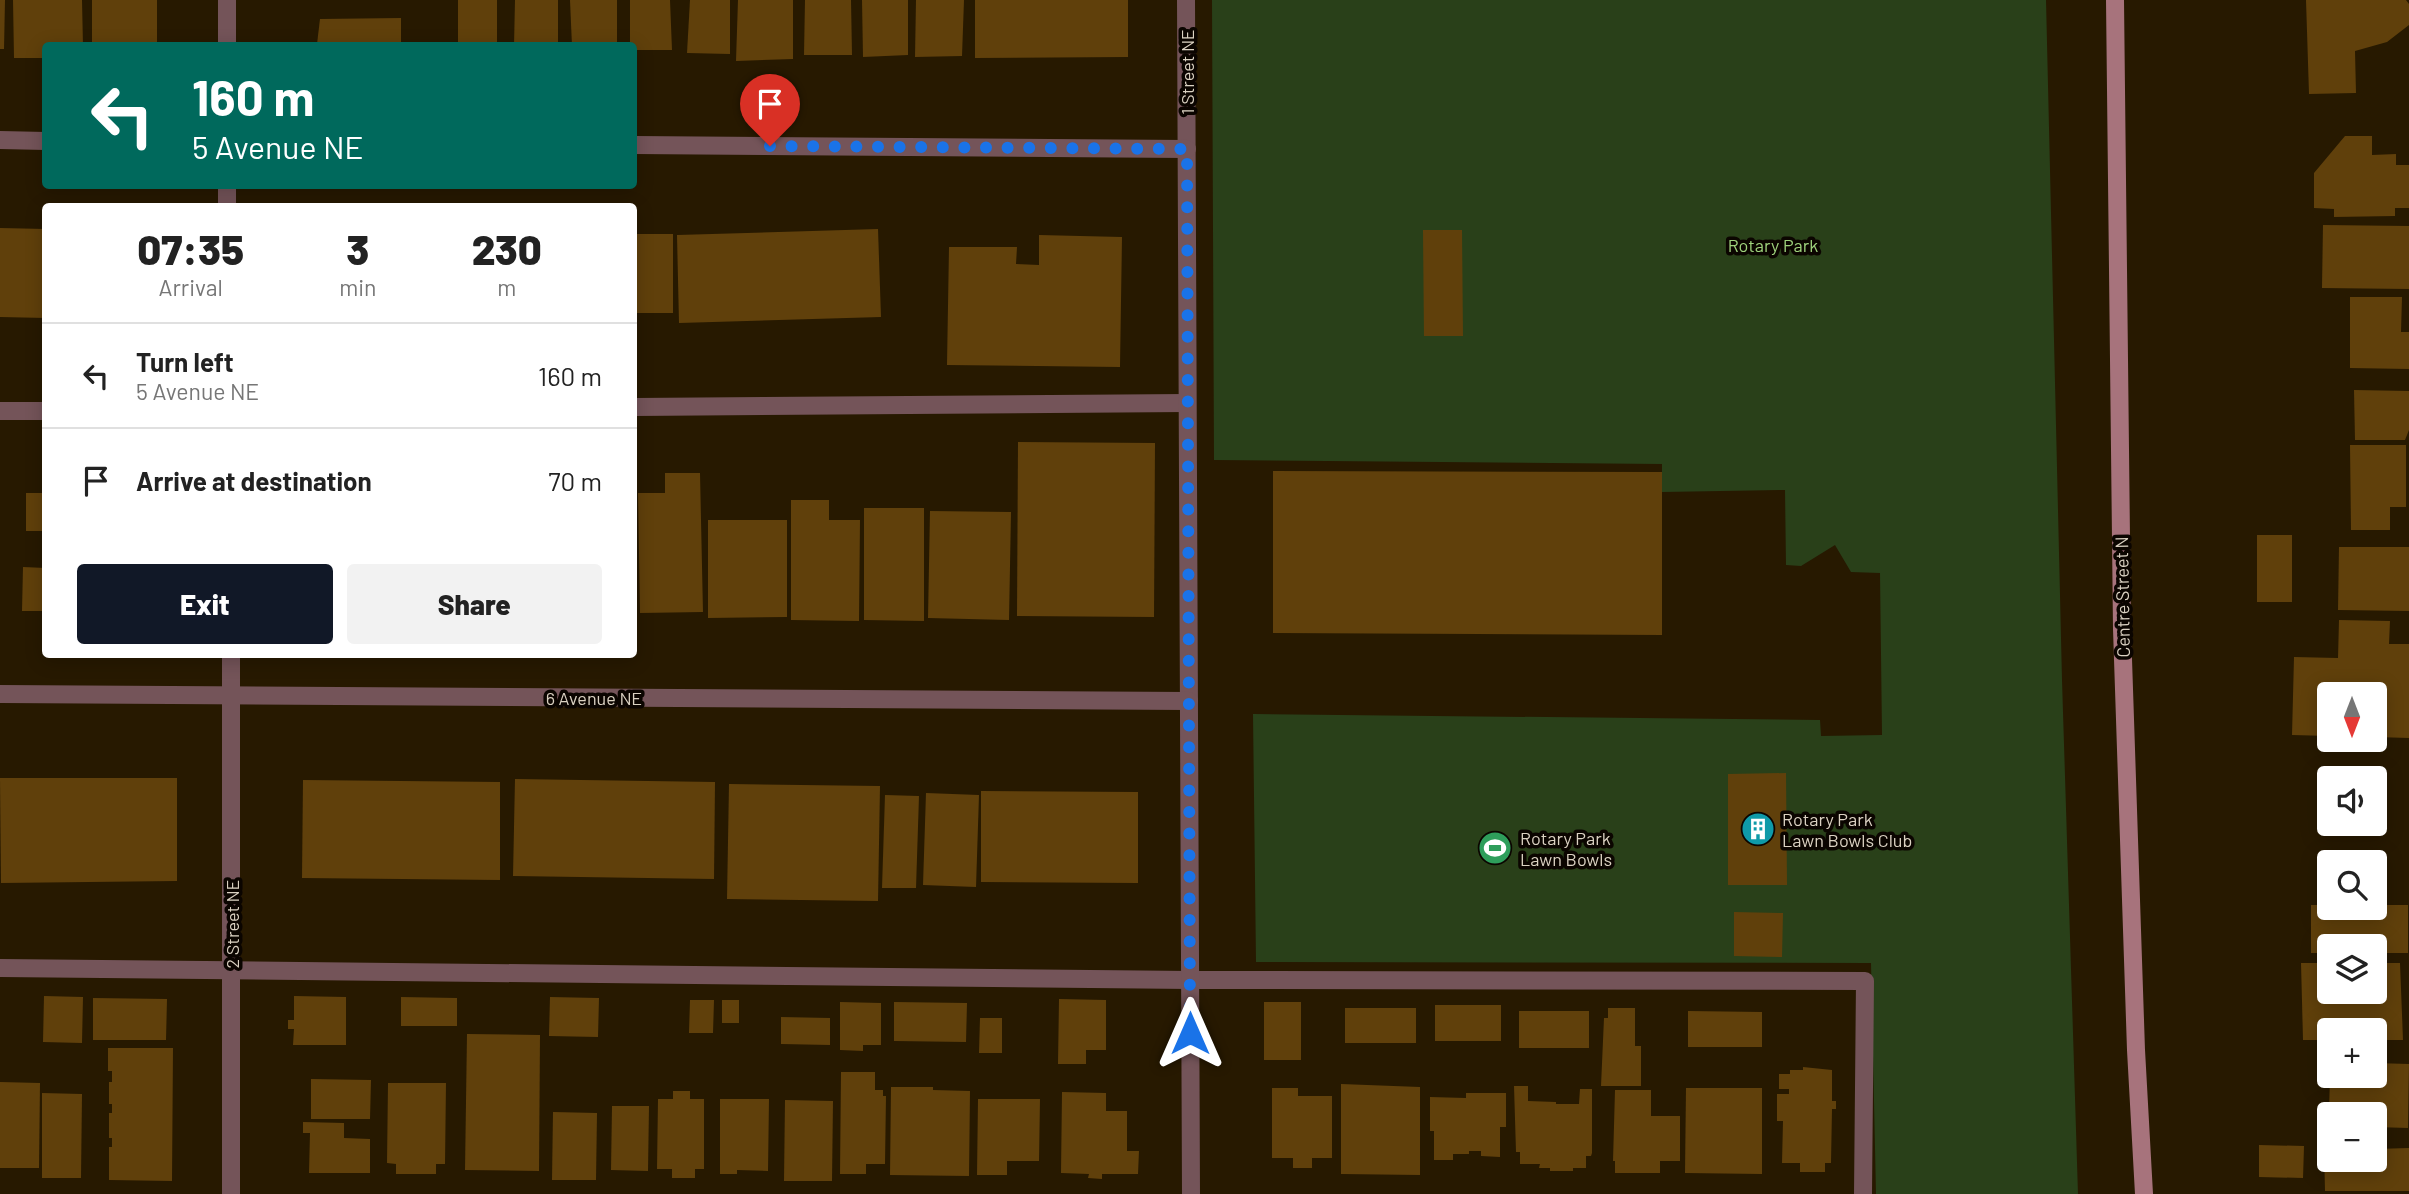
<!DOCTYPE html>
<html lang="en">
<head>
<meta charset="utf-8">
<style>
	body { margin:0; font-family:Barlow,sans-serif; background:#f2f2f2; color:#222; height:100vh; display:flex; flex-direction:column; font-size:26px; white-space:nowrap }
	* { box-sizing:border-box; margin:0 }
	p { font-size:23px; color:#767676 }
	.icon { flex:none; width:38px; height:38px; fill:none; stroke:currentColor; stroke-width:2; stroke-linecap:round; stroke-linejoin:round }
	.map { position:relative; flex:1; overflow:hidden }
	.panel { position:absolute; left:42px; top:203px; width:595px; height:455px; display:flex; flex-direction:column; background:#fff; border-radius:7px; box-shadow:0 4px 18px #0003 }
	.panel>* { flex:none }
	.hud { position:absolute; left:42px; top:42px; width:595px; height:147px; border-radius:7px; box-shadow:0 4px 18px #0003; background:#00695c; color:#fff; overflow:hidden }
	.needle { width:46px; rotate:180deg }
	.tools { position:absolute; left:2317px; top:682px; display:grid; gap:14px }
	.tools a { display:grid; place-items:center; width:70px; height:70px; border-radius:7px; background:#fff; box-shadow:0 4px 18px #0003; font-size:35px }
	.pin { position:absolute; display:grid; place-items:center; width:60px; height:60px; color:#fff; margin:-72px -30px; border-radius:50% 50% 50% 0; rotate:-45deg; box-shadow:0 0 7px #0007 }
	.pin .icon { rotate:45deg }
	.me { position:absolute; width:77px; margin:-38px; rotate:0deg; stroke-linejoin:round; filter:drop-shadow(0 0 5px #0008) }
	.turn { display:flex; align-items:center; gap:24px; height:147px; padding:0 35px; font-size:32px }
	.turn .icon { width:91px; height:91px; stroke-width:2.5 }
	.turn b { display:block; font-size:49px; line-height:60px }
	.eta { display:flex; justify-content:space-evenly; align-items:center; height:119px; text-align:center }
	.eta b { font-size:42px; font-weight:800; line-height:49px }
	.cta { display:flex; gap:14px; margin-top:auto; padding:14px 35px }
	.cta a { flex:1; height:80px; border-radius:7px; background:#111827; color:#fff; font-size:28px; font-weight:800; line-height:80px; text-align:center }
	.cta a+a { background:#f2f2f2; color:#222 }
	ul { padding:0; list-style:none }
	li { display:flex; align-items:center; gap:21px; height:105px; padding:0 35px; border-top:2px solid #e0e0e0 }
	li div { flex:1 }
	li b { display:block; font-size:26px }
	li em { font-style:normal }
	.map>svg:first-child { display:block }
</style>
</head>
<body>
<div class="map">
<svg width="2409" height="1194" viewBox="0 0 2409 1194">
	<rect width="100%" height="100%" fill="#271900"/>
	<polygon fill="#294019" points="1212,0 2046,0 2062,680 2078,1194 1876,1194 1871,963 1256,962 1253,714 1820,720 1821,736 1882,735 1880,573 1851,572 1835,545 1801,566 1786,565 1785,490 1662,492 1662,464 1214,460"/>
	<g fill="#60400b">
		<polygon points="0,0 5,0 4,49 0,49"/>
		<polygon points="13,0 82,0 83,46 46,46 46,58 14,58"/>
		<rect x="92" y="0" width="65" height="46"/>
		<rect x="458" y="0" width="39" height="46"/>
		<polygon points="515,0 558,0 558,46 514,46"/>
		<polygon points="570,0 617,0 617,46 572,46"/>
		<polygon points="630,0 670,0 672,50 634,50 634,46 630,46"/>
		<polygon points="690,0 730,0 730,54 687,53"/>
		<polygon points="738,0 793,0 793,59 736,61"/>
		<polygon points="805,0 851,0 852,55 804,55"/>
		<polygon points="862,0 908,0 908,55 863,57"/>
		<polygon points="916,0 964,0 962,56 915,57"/>
		<polygon points="975,0 1128,0 1128,57 975,58"/>
		<polygon points="2306,0 2406,0 2409,4 2409,25 2387,42 2355,51 2356,93 2309,94"/>
		<polygon points="401,18 401,46 328,46 317,44 320,19"/>
		<polygon points="2345,136 2372,136 2372,155 2396,154 2396,165 2409,165 2409,208 2395,208 2395,216 2334,217 2334,209 2314,208 2314,173"/>
		<polygon points="2323,225 2409,226 2409,289 2322,288"/>
		<polygon points="0,228 46,229 46,318 0,317"/>
		<polygon points="878,229 881,317 679,323 677,235"/>
		<polygon points="1423,230 1462,230 1463,336 1424,336"/>
		<rect x="634" y="234" width="39" height="79"/>
		<polygon points="1039,235 1122,237 1120,367 947,365 949,247 1017,247 1016,264 1039,265"/>
		<polygon points="2350,297 2402,297 2401,332 2409,332 2409,369 2350,368"/>
		<polygon points="2354,390 2409,391 2409,430 2405,440 2355,440"/>
		<polygon points="1018,442 1155,443 1154,617 1017,616"/>
		<polygon points="2350,445 2406,445 2406,507 2390,507 2390,530 2351,530"/>
		<polygon points="1273,471 1662,472 1662,635 1273,633"/>
		<polygon points="665,473 700,473 703,612 640,613 638,493 665,493"/>
		<rect x="26" y="493" width="20" height="38"/>
		<polygon points="791,500 829,500 829,520 860,520 859,621 791,620"/>
		<polygon points="864,508 924,508 924,621 864,620"/>
		<polygon points="930,511 1011,512 1009,620 928,618"/>
		<polygon points="708,520 787,520 787,617 708,618"/>
		<rect x="2257" y="535" width="35" height="67"/>
		<polygon points="2339,547 2409,547 2409,611 2338,610"/>
		<polygon points="23,567 46,568 46,611 22,611"/>
		<polygon points="2339,620 2390,621 2389,644 2409,644 2409,738 2375,737 2375,695 2329,695 2329,736 2292,735 2294,657 2338,658"/>
		<polygon points="1786,773 1787,885 1728,885 1728,774"/>
		<polygon points="0,778 177,778 177,881 1,883"/>
		<polygon points="515,779 715,782 714,879 513,876"/>
		<polygon points="303,780 500,782 500,880 302,878"/>
		<polygon points="729,784 880,786 878,901 727,899"/>
		<polygon points="981,791 1138,792 1138,883 981,882"/>
		<polygon points="926,793 979,795 976,887 923,885"/>
		<polygon points="885,795 919,796 916,888 882,888"/>
		<polygon points="2311,905 2329,905 2329,908 2375,908 2375,905 2408,905 2408,953 2375,953 2375,947 2329,947 2329,953 2311,953"/>
		<polygon points="1734,912 1783,913 1782,957 1734,956"/>
		<polygon points="2301,963 2329,963 2329,992 2375,992 2375,963 2400,963 2403,1040 2375,1040 2375,1031 2329,1031 2329,1040 2303,1040"/>
		<polygon points="44,996 83,997 82,1043 43,1042"/>
		<polygon points="294,996 346,997 346,1045 293,1045 294,1029 288,1029 288,1020 294,1020"/>
		<polygon points="401,997 457,998 457,1026 401,1026"/>
		<polygon points="550,997 599,998 598,1037 549,1036"/>
		<polygon points="93,998 167,999 166,1040 93,1040"/>
		<polygon points="1059,999 1106,1000 1106,1050 1086,1050 1086,1064 1058,1064"/>
		<polygon points="690,1000 714,1000 713,1033 689,1033"/>
		<rect x="722" y="1000" width="17" height="23"/>
		<polygon points="840,1002 881,1003 881,1045 863,1045 863,1051 840,1050"/>
		<polygon points="894,1002 967,1003 966,1042 894,1041"/>
		<rect x="1264" y="1002" width="37" height="58"/>
		<rect x="1435" y="1005" width="66" height="36"/>
		<rect x="1345" y="1008" width="71" height="35"/>
		<polygon points="1608,1008 1635,1008 1635,1046 1641,1046 1641,1086 1601,1086 1604,1018 1608,1018"/>
		<rect x="1519" y="1011" width="70" height="37"/>
		<polygon points="1688,1011 1762,1012 1762,1047 1688,1047"/>
		<polygon points="781,1017 830,1018 830,1045 781,1044"/>
		<polygon points="980,1018 1002,1018 1002,1053 979,1053"/>
		<polygon points="467,1034 540,1035 539,1171 465,1170"/>
		<polygon points="108,1048 173,1048 172,1181 109,1180 109,1147 112,1147 112,1138 109,1138 109,1113 112,1113 112,1104 109,1104 109,1082 112,1082 112,1071 108,1071"/>
		<polygon points="2375,1063 2409,1064 2408,1128 2375,1127 2375,1115 2345,1115 2345,1112 2329,1111 2330,1076 2375,1076"/>
		<polygon points="1803,1067 1832,1070 1832,1101 1836,1101 1836,1109 1832,1109 1831,1163 1825,1163 1825,1172 1800,1172 1800,1163 1782,1163 1783,1121 1777,1121 1777,1094 1789,1094 1789,1089 1779,1089 1779,1074 1790,1074 1790,1070 1803,1070"/>
		<polygon points="841,1072 875,1072 875,1090 883,1090 883,1096 886,1096 885,1164 866,1164 866,1174 840,1174"/>
		<polygon points="311,1079 371,1080 370,1119 311,1119"/>
		<polygon points="0,1082 40,1083 39,1168 0,1168"/>
		<polygon points="388,1083 446,1083 445,1164 436,1164 436,1174 396,1174 396,1164 387,1163"/>
		<polygon points="1341,1084 1420,1087 1420,1175 1341,1174"/>
		<polygon points="1514,1086 1528,1086 1528,1101 1556,1102 1556,1104 1579,1104 1580,1089 1592,1089 1592,1153 1591,1156 1586,1156 1586,1168 1573,1168 1573,1171 1550,1171 1550,1168 1539,1168 1540,1164 1520,1164 1520,1152 1516,1152"/>
		<polygon points="891,1087 933,1087 933,1090 970,1091 969,1176 890,1175"/>
		<polygon points="1272,1088 1298,1088 1298,1096 1332,1096 1332,1158 1312,1158 1312,1168 1293,1168 1293,1158 1272,1158"/>
		<polygon points="1686,1088 1762,1088 1762,1174 1685,1173"/>
		<polygon points="1615,1090 1651,1090 1651,1116 1680,1116 1680,1161 1660,1161 1660,1173 1615,1173 1615,1161 1613,1161"/>
		<polygon points="673,1091 690,1091 690,1099 704,1099 704,1169 695,1169 695,1178 672,1178 672,1169 657,1169 658,1099 673,1099"/>
		<polygon points="1062,1092 1106,1093 1106,1111 1127,1111 1127,1151 1139,1151 1138,1174 1102,1174 1102,1179 1088,1178 1089,1174 1061,1173"/>
		<polygon points="42,1093 82,1094 81,1178 42,1178"/>
		<polygon points="1466,1093 1506,1093 1506,1127 1500,1127 1500,1157 1481,1156 1481,1151 1469,1151 1469,1154 1453,1154 1453,1160 1434,1160 1434,1131 1430,1131 1430,1097 1466,1098"/>
		<polygon points="720,1099 769,1099 768,1171 737,1170 737,1174 720,1174"/>
		<polygon points="978,1099 1040,1099 1039,1161 1007,1161 1007,1175 977,1175"/>
		<polygon points="785,1100 833,1101 832,1181 784,1181"/>
		<polygon points="612,1106 649,1106 648,1171 611,1170"/>
		<polygon points="553,1112 597,1113 596,1180 552,1180"/>
		<polygon points="303,1122 344,1123 344,1138 370,1139 370,1173 309,1173 310,1133 303,1133"/>
		<polygon points="2259,1145 2304,1146 2303,1178 2259,1177"/>
		<polygon points="2409,1148 2409,1191 2325,1191 2324,1149 2329,1149 2329,1160 2375,1160 2375,1149"/>
	</g>
	<g fill="none" stroke-linecap="round" stroke-linejoin="round">
		<g stroke="#745459" stroke-width="18">
			<polyline points="634,407 1187,403"/>
			<polyline points="0,411 46,411"/>
			<polyline points="0,968 1190,980 1865,981 1863,1194"/>
		</g>
		<g stroke="#745459" stroke-width="18">
			<polyline points="227,0 227,46"/>
			<polyline points="1186,0 1191,1194"/>
			<polyline points="0,140 46,141"/>
			<polyline points="634,145 1187,149"/>
			<polyline points="227,186 227,206"/>
			<polyline points="0,694 1189,701"/>
			<polyline points="231,1194 231,654"/>
		</g>
		<polyline stroke="#a7737c" stroke-width="18" points="2115,0 2122,629 2136,1050 2144,1194"/>
	</g>
	<g fill="none" stroke-linecap="round" stroke-linejoin="round">
		<polyline stroke="#1a73e8" stroke-width="12" stroke-dasharray="0 21.6" points="770,146 1187,149 1190,1033"/>
	</g>
	<defs>
		<symbol id="building-disc" viewBox="-11 -11 22 22"><circle r="9.5" fill="#0f9aa8" stroke="#0b0500"/><path d="M-4-6H4V6H1V3H-1V6H-4ZM-2.5-4.3h1.7v1.8h-1.7ZM.8-4.3h1.7v1.8H.8ZM-2.5-1h1.7V.8h-1.7ZM.8-1h1.7V.8H.8Z" fill="#fff"/></symbol>
		<symbol id="stadium-disc" viewBox="-11 -11 22 22"><circle r="9.5" fill="#2e9e5b" stroke="#0b0500"/><path d="M0-5a6.5 5 0 1 0 0 10a6.5 5 0 1 0 0-10ZM-3.5-1.8h7v3.6h-7Z" fill="#fff"/></symbol>
	</defs>
	<g fill-rule="evenodd">
		<use href="#building-disc" x="1739" y="810" width="38" height="38"/>
		<use href="#stadium-disc" x="1476" y="829" width="38" height="38"/>
	</g>
	<g text-anchor="middle" dominant-baseline="central" stroke-width="7" stroke-linejoin="round" paint-order="stroke">
		<g font-size="18" fill="#dbd2c2" stroke="#0b0500">
			<text transform="translate(1187 72) rotate(-90)">1 Street NE</text>
			<text transform="translate(2122 597) rotate(-91)">Centre Street N</text>
			<text x="594" y="698">6 Avenue NE</text>
			<text transform="translate(232 924) rotate(-90)">2 Street NE</text>
		</g>
		<g font-size="18" fill="#9fd37c" stroke="#0b0500">
			<text x="1773" y="245">Rotary Park</text>
		</g>
		<g font-size="18" fill="#dbd2c2" stroke="#0b0500" text-anchor="start">
			<text x="1782" y="819">Rotary Park<tspan x="1782" dy="21">Lawn Bowls Club</tspan></text>
			<text x="1520" y="838">Rotary Park<tspan x="1520" dy="21">Lawn Bowls</tspan></text>
		</g>
	</g>
</svg>
<div class="tools">
<a><svg class="needle" viewBox="-14 -14 28 28"><path d="M0-13l5 13h-10z" fill="#e53935"/><path d="M0 13l5-13h-10z" fill="#767676"/></svg></a>
<a><svg class="icon" aria-label="sound" viewBox="0 0 24 24"><path d="M4 9h4l5-4v14l-5-4H4zM17 9q2 3 0 6"/></svg></a>
<a><svg class="icon" aria-label="search" viewBox="0 0 24 24"><circle cx="10" cy="10" r="6"/><path d="M15 15l6 6"/></svg></a>
<a><svg class="icon" aria-label="layers" viewBox="0 0 24 24"><path d="M12 4l9 5-9 5-9-5zM3 14l9 5 9-5"/></svg></a>
<a>+</a>
<a>−</a>
</div>
<div class="pin" style="left:770px;top:146px;background:#d93025"><svg class="icon" aria-label="arrive" viewBox="0 0 24 24"><path d="M6 21V4h12l-3 4 3 4H6"/></svg></div>
<svg class="me" style="left:1190px;top:1033px" viewBox="-20 -20 40 40"><path d="M0-17L14 15 0 8-14 15z" fill="#1a73e8" stroke="#fff" stroke-width="4"/></svg>
<div class="hud">
<div class="turn"><svg class="icon" aria-label="left" viewBox="0 0 24 24"><path d="M17 20v-9H6M10 6l-5 5 5 5"/></svg><div><b>160 m</b>5 Avenue NE</div></div>
</div>
<section class="panel">
<div class="eta">
<div><b>07:35</b><p>Arrival</p></div>
<div><b>3</b><p>min</p></div>
<div><b>230</b><p>m</p></div>
</div>
<ul>
<li><svg class="icon" aria-label="left" viewBox="0 0 24 24"><path d="M17 20v-9H6M10 6l-5 5 5 5"/></svg><div><b>Turn left</b><p>5 Avenue NE</p></div><em>160 m</em></li>
<li><svg class="icon" aria-label="arrive" viewBox="0 0 24 24"><path d="M6 21V4h12l-3 4 3 4H6"/></svg><div><b>Arrive at destination</b></div><em>70 m</em></li>
</ul>
<div class="cta"><a>Exit</a><a>Share</a></div>
</section>
</div>
</body>
</html>
